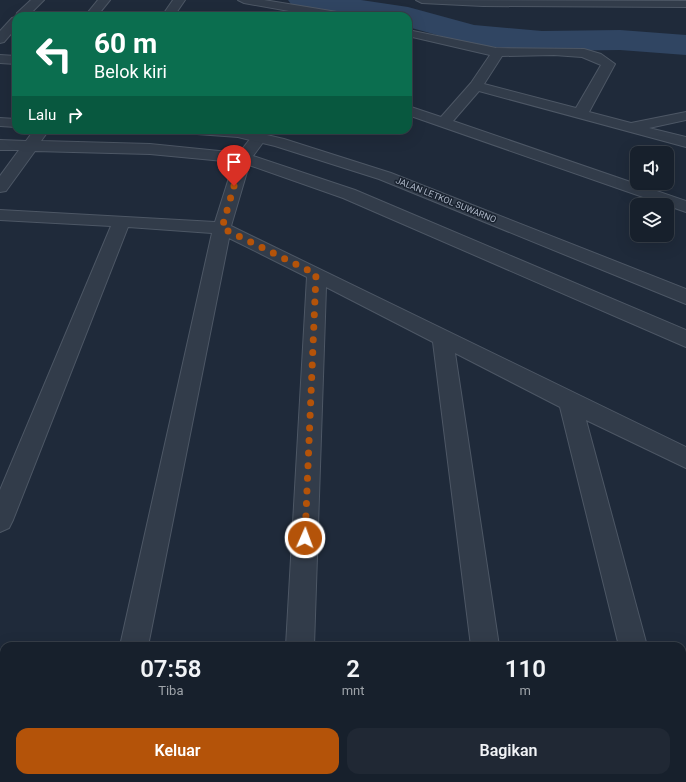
<!DOCTYPE html>
<html lang="id">
<head>
<meta charset="utf-8">
<style>
	body { margin:0; font-family:Roboto,sans-serif; background:#202834; color:#f1f3f6; height:100vh; display:flex; flex-direction:column; font-size:15px; white-space:nowrap }
	* { box-sizing:border-box; margin:0 }
	p { font-size:13px; color:#9ea3a9 }
	.icon { flex:none; width:22px; height:22px; fill:none; stroke:currentColor; stroke-width:2; stroke-linecap:round; stroke-linejoin:round }
	.map { position:relative; flex:1; overflow:hidden }
	.side { position:absolute; left:0px; top:642px; width:686px; height:140px; display:flex; flex-direction:column; background:#17202c; border-radius:12px 12px 0 0; box-shadow:0 4px 16px #0002,0 0 0 1px #363e48 }
	.side>* { flex:none }
	.banner { position:absolute; left:12px; top:12px; width:400px; height:122px; border-radius:12px; box-shadow:0 4px 16px #0002,0 0 0 1px #363e48; background:#0b6e4f; color:#fff; overflow:hidden }
	.buttons { position:absolute; left:630px; top:146px; display:grid; gap:8px }
	.buttons a { display:grid; place-items:center; width:44px; height:44px; border-radius:8px; background:#17202c; box-shadow:0 4px 16px #0002,0 0 0 1px #363e48; font-size:20px }
	.pin { position:absolute; display:grid; place-items:center; width:34px; height:34px; color:#fff; margin:-41px -17px; border-radius:50% 50% 50% 0; rotate:-45deg; box-shadow:0 0 4px #0007 }
	.pin .icon { rotate:45deg }
	.me { position:absolute; width:44px; margin:-22px; rotate:2deg; stroke-linejoin:round; filter:drop-shadow(0 0 3px #0008) }
	.turn { display:flex; align-items:center; gap:14px; height:84px; padding:0 16px; font-size:18px }
	.turn .icon { width:52px; height:52px; stroke-width:2.5 }
	.turn b { display:block; font-size:28px; line-height:34px }
	.then { display:flex; align-items:center; height:38px; padding:0 16px; background:#0003; gap:8px; font-size:15px }
	.eta { display:flex; justify-content:space-evenly; align-items:center; height:68px; text-align:center }
	.eta b { font-size:24px; font-weight:600; line-height:28px }
	.button { display:flex; gap:8px; margin-top:auto; padding:8px 16px }
	.button a { flex:1; height:46px; border-radius:12px; background:#b45309; color:#fff; font-size:16px; font-weight:600; line-height:46px; text-align:center }
	.button a+a { background:#202834; color:#f1f3f6 }
	.map>svg:first-child { display:block }
</style>
</head>
<body>
<div class="map">
<svg width="686" height="782" viewBox="0 0 686 782">
	<rect width="100%" height="100%" fill="#1f2a3a"/>
	<g fill="none" stroke-linecap="round" stroke-linejoin="round">
		<polygon fill="#304562" fill-rule="evenodd" points="288,0 361,0 408,7 474,25 542,31 620,30 686,35 686,55 620,50 542,51 473,45 408,27 408,16 343,16 293,7"/>
		<defs>
			<g id="minor">
				<polygon points="31,0 44,0 28,16 16,17 17,13"/>
				<polygon points="98,0 110,0 97,16 85,16"/>
				<polygon points="173,0 185,0 174,16 162,16"/>
				<polygon points="238,0 264,0 337,12 343,16 317,16 244,3"/>
				<polygon points="416,0 686,1 686,7 483,6 422,3"/>
				<polygon points="16,17 16,28 4,42 0,43 0,31 12,18"/>
				<path d="M408,30L496,48L584,49L601,54L615,64L589,112L631,123L686,112V120L649,128L686,137V147L479,91L453,121L686,201V212L408,115V106L441,117L471,83L490,55L408,36ZM554,55L582,57L601,65L576,108L484,84L502,56Z"/>
				<polygon points="0,55 16,56 16,64 0,63"/>
				<polygon points="34,130 49,130 41,141 150,144 239,153 254,134 264,134 267,137 253,156 355,190 686,330 686,347 343,198 249,165 231,226 686,447 686,468 586,420 647,646 619,646 560,407 455,353 499,646 471,646 433,342 326,287 314,646 286,646 307,277 229,238 148,646 120,646 212,233 128,227 13,520 9,528 0,532 0,490 111,226 0,220 0,210 215,222 234,162 150,154 35,151 6,191 0,192 0,176 19,150 0,150 0,140 26,141"/>
				<polygon points="0,744 4,745 4,777 0,776"/>
				<polygon points="682,775 684,782 652,782 651,778 682,778"/>
				<polygon points="139,778 187,778 188,782 140,782"/>
				<polygon points="279,778 311,778 310,782 278,782"/>
				<polygon points="487,778 519,778 520,782 488,782"/>
			</g>
			<g id="tertiary">
				<polygon points="0,118 16,119 16,127 0,126"/>
				<polygon points="190,130 245,130 284,139 391,173 686,289 686,304 379,179 275,146 238,137 197,134 192,133"/>
			</g>
		</defs>
		<use href="#minor" stroke="#4d5765" stroke-width="2"/>
		<use href="#tertiary" stroke="#4d5765" stroke-width="2"/>
		<use href="#minor" fill="#323c4a" fill-rule="evenodd"/>
		<use href="#tertiary" fill="#323c4a" fill-rule="evenodd"/>
	</g>
	<g fill="none" stroke-linecap="round" stroke-linejoin="round">
		<polyline stroke="#b45309" stroke-width="7" stroke-dasharray="0 12.6" points="234,186 222,228 316,274 305,538"/>
	</g>
	<g text-anchor="middle" dominant-baseline="central" stroke-width="3" stroke-linejoin="round" paint-order="stroke">
		<g font-size="9" fill="#adb7c7" stroke="#18212e">
			<text transform="translate(446 200) rotate(22)">JALAN LETKOL SUWARNO</text>
		</g>
	</g>
</svg>
<div class="buttons">
<a><svg class="icon" aria-label="sound" viewBox="0 0 24 24"><path d="M4 9h4l5-4v14l-5-4H4zM17 9q2 3 0 6"/></svg></a>
<a><svg class="icon" aria-label="layers" viewBox="0 0 24 24"><path d="M12 4l9 5-9 5-9-5zM3 14l9 5 9-5"/></svg></a>
</div>
<div class="pin" style="left:234px;top:186px;background:#d93025"><svg class="icon" aria-label="arrive" viewBox="0 0 24 24"><path d="M6 21V4h12l-3 4 3 4H6"/></svg></div>
<svg class="me" style="left:305px;top:538px" viewBox="-20 -20 40 40"><circle r="17" fill="#b45309" stroke="#fff" stroke-width="3"/><path d="M0-11L8 9 0 5-8 9z" fill="#fff"/></svg>
<div class="banner">
<div class="turn"><svg class="icon" aria-label="left" viewBox="0 0 24 24"><path d="M17 20v-9H6M10 6l-5 5 5 5"/></svg><div><b>60 m</b>Belok kiri</div></div>
<div class="then">Lalu<svg class="icon" aria-label="right" viewBox="0 0 24 24"><path d="M7 20v-9h11M14 6l5 5-5 5"/></svg></div>
</div>
<section class="side">
<div class="eta">
<div><b>07:58</b><p>Tiba</p></div>
<div><b>2</b><p>mnt</p></div>
<div><b>110</b><p>m</p></div>
</div>
<div class="button"><a>Keluar</a><a>Bagikan</a></div>
</section>
</div>
</body>
</html>
